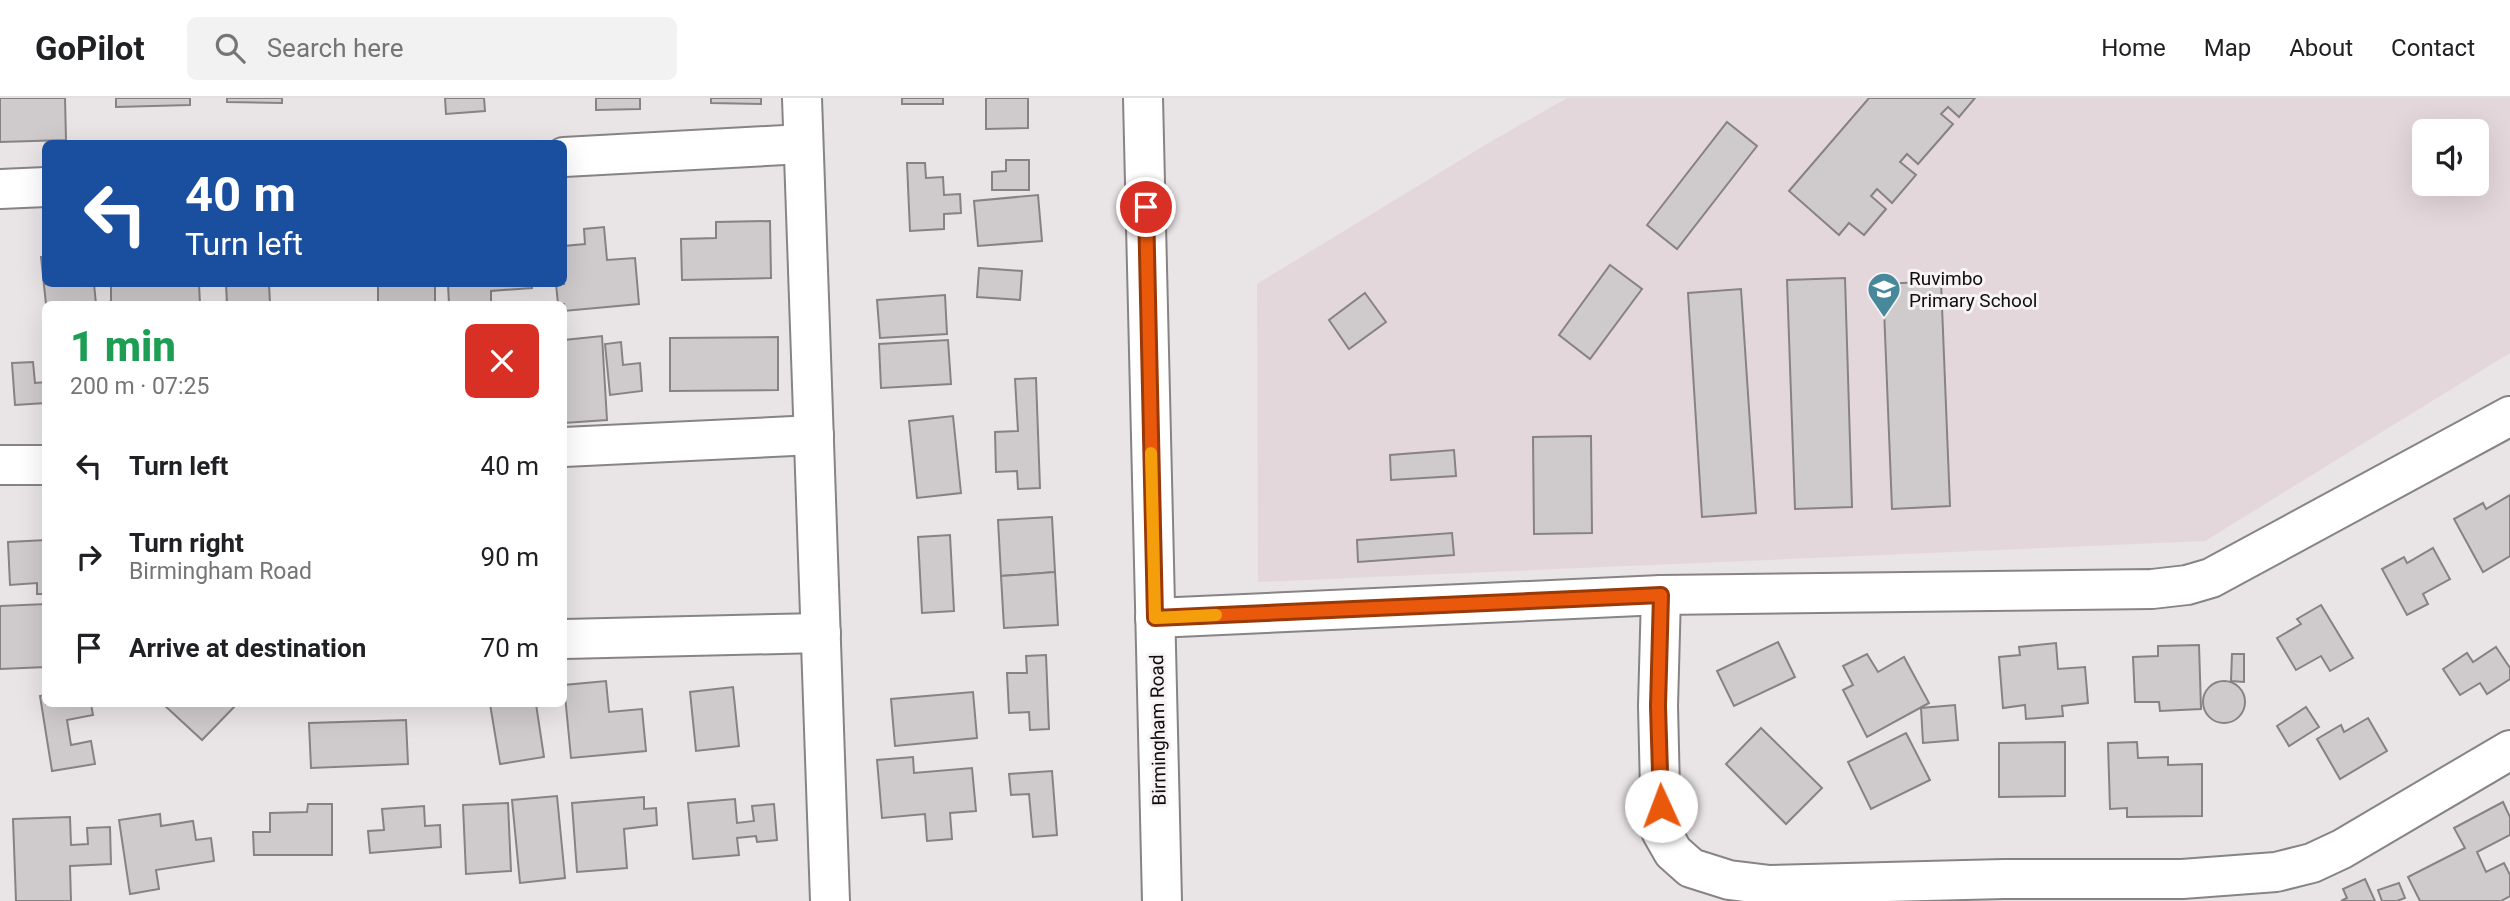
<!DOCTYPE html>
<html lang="en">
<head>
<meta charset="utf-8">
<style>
	body { margin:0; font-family:Roboto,sans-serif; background:#f2f2f2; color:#202124; height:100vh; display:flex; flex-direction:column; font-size:26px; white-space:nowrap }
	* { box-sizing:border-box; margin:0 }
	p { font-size:23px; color:#757577 }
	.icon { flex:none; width:38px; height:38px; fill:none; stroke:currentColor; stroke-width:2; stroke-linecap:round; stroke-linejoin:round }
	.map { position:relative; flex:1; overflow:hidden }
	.details { position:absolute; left:42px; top:203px; width:525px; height:406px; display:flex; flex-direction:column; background:#fff; border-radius:10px; box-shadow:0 7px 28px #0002 }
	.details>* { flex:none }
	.guide { position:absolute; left:42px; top:42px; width:525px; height:147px; border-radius:10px; box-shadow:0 7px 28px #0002; background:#1a4fa0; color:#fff; overflow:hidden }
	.controls { position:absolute; left:2412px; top:21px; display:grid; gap:14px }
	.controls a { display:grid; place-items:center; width:77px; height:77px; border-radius:10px; background:#fff; box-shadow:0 7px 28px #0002; font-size:35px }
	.pin { position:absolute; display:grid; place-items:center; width:60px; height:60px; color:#fff; margin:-30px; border:4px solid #fff; border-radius:50%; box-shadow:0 2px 7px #0007 }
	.me { position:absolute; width:77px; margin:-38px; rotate:358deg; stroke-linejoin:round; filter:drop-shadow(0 0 5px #0008) }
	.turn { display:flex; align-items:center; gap:24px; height:147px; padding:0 28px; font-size:32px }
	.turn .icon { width:91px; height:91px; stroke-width:2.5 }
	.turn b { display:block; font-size:49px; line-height:60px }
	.round { display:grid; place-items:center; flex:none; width:74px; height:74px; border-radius:10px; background:#f2f2f2 }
	.head { display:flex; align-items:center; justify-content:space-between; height:119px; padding:0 28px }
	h1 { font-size:42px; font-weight:800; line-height:52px; color:#1e9e55 }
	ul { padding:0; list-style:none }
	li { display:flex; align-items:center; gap:21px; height:91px; padding:0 28px }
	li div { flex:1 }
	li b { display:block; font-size:26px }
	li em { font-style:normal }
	header { display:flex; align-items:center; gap:42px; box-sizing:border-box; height:98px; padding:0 35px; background:#fff; border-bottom:2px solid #e0e0e0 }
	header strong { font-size:33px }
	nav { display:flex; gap:38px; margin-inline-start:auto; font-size:24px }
	.search { width:490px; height:63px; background:#f2f2f2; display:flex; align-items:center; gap:18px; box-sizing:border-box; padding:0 24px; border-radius:10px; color:#757577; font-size:26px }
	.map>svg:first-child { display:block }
</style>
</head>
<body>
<header>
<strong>GoPilot</strong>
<div class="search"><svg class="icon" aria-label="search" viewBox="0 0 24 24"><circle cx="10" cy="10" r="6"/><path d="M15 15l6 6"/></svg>Search here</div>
<nav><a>Home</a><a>Map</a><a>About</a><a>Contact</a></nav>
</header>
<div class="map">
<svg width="2510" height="803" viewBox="0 0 2510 803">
	<rect width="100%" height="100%" fill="#e9e4e6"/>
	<path fill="#e4d7dc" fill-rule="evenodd" d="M1567,0H2510V255L2205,443L1258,484L1257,186L1485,47ZM2424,33H2476V86H2424Z"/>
	<g fill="#cfcacc" stroke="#878385" stroke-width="2">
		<polygon points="0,0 65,0 66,42 0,44"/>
		<polygon points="116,0 190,0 190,7 116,9"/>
		<polygon points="227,0 282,0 282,5 227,4"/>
		<polygon points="445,0 484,0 485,13 446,16"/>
		<polygon points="596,0 640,0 640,11 596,12"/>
		<polygon points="711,0 761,0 761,6 711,5"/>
		<rect x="902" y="0" width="41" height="6"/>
		<polygon points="986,0 1028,0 1028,30 986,31"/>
		<polygon points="1869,0 1975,0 1959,19 1948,9 1941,16 1953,26 1918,66 1907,56 1900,64 1916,77 1892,105 1877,91 1871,98 1886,111 1864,137 1849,125 1839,137 1789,93"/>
		<polygon points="1727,24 1757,48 1677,151 1647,127"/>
		<polygon points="1006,62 1029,62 1029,92 992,92 992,74 1006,73"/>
		<polygon points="907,65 925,65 926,80 943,79 944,97 960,96 961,115 944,116 944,131 910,133"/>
		<polygon points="1038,97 1042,143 978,148 974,103"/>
		<polygon points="770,123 771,180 682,182 681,141 716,140 716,124"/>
		<polygon points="604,129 607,162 635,160 639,206 564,213 564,206 558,206 556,186 564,186 564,148 585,146 584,131"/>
		<polygon points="41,159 46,159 46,186 94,186 96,206 46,206"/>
		<polygon points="1610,167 1642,191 1590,261 1559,237"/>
		<polygon points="979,170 1022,173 1020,202 977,199"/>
		<polygon points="1845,180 1852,409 1795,411 1787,182"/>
		<polygon points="1941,183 1950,408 1892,411 1883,186"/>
		<polygon points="111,186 199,186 200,206 111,206"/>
		<polygon points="226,186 269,186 270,206 227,206"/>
		<rect x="378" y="186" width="57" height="20"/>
		<polygon points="448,186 532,186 532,190 491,193 491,206 449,206"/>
		<polygon points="1741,191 1756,415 1702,419 1688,195"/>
		<polygon points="1365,195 1386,224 1349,251 1329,222"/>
		<polygon points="945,197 947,236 880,240 877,202"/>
		<polygon points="602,238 607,322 564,325 564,242"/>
		<polygon points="778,239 778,292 670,293 670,240"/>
		<polygon points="948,242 951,286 881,290 879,246"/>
		<polygon points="621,244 623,267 640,265 642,293 610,297 605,246"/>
		<polygon points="33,264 35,285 46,284 46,305 15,307 12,265"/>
		<polygon points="1036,280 1040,390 1018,391 1017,373 996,374 995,334 1018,333 1015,281"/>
		<polygon points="953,318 961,395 917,400 909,323"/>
		<polygon points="1591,338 1592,435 1534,436 1533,339"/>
		<polygon points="1454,352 1456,378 1391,382 1390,357"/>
		<polygon points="2510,397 2510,458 2483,474 2454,421 2483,405 2486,411"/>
		<polygon points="1052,419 1055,474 1001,478 998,422"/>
		<polygon points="1452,435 1454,457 1358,464 1357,442"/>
		<polygon points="950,437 954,513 922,515 918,439"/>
		<polygon points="46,442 46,496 37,496 37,485 10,487 8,444"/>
		<polygon points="2433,450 2450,481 2423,496 2428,506 2407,517 2382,471 2404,459 2407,465"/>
		<polygon points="1055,474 1058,527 1004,530 1001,478"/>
		<polygon points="46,506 46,569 0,571 0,508"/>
		<polygon points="2321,507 2353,560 2330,573 2321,558 2296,572 2277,540 2301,526 2297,521"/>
		<polygon points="1778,544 1795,579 1734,608 1717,573"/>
		<polygon points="2056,545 2058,571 2085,569 2088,605 2062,608 2063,618 2026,621 2025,607 2003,610 1999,559 2020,557 2019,549"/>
		<polygon points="2199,547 2201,611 2160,613 2159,604 2135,604 2133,559 2158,558 2158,548"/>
		<polygon points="2496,549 2510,570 2510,581 2487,596 2480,585 2460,597 2443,571 2467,555 2473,564"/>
		<polygon points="1867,556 1878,574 1904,559 1929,605 1867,639 1843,592 1853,587 1843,568"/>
		<polygon points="2232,556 2244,556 2244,584 2231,583"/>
		<polygon points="1046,557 1049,631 1030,632 1029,614 1009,615 1007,575 1027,575 1026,558"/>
		<circle cx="2224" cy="604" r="21"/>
		<polygon points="606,583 609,614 642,611 646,653 571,660 564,587"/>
		<polygon points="733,589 739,648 696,653 690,594"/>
		<polygon points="973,594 977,640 895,648 891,601"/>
		<polygon points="46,597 46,606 91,606 93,617 67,622 71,647 91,643 95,666 52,673 40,598"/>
		<polygon points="163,606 237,606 202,642"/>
		<polygon points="490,606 536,606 544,659 500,666"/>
		<polygon points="1955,607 1958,642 1923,645 1921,610"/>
		<polygon points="2306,609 2319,629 2289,648 2277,628"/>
		<polygon points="2368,620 2387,653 2340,681 2317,641 2341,627 2344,634"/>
		<polygon points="406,622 408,666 311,670 309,625"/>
		<polygon points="1761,630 1822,690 1786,726 1726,666"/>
		<polygon points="1906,635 1930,682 1871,711 1848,664"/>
		<polygon points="2065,644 2065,698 1999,699 1999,645"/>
		<polygon points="2137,644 2138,660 2168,659 2168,667 2202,666 2202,718 2127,719 2127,710 2110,711 2108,645"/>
		<polygon points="913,659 914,675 972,670 976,713 950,715 952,741 927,743 925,716 882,720 877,662"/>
		<polygon points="1052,673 1057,737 1033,739 1029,696 1011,697 1009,676"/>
		<polygon points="557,698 565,780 520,785 512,702"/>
		<polygon points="644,699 644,711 656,710 657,727 624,731 627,770 577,774 572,705"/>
		<polygon points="735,701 737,725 754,723 752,708 774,706 777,742 757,744 756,738 737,740 739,757 693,761 688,705"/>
		<polygon points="2503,704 2510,719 2510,737 2477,754 2486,774 2504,765 2510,777 2510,798 2501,803 2420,803 2408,779 2465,750 2454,730"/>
		<polygon points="508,705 511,773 466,776 463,707"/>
		<polygon points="308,706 332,706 332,757 254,757 253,734 270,734 270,715 307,714"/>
		<polygon points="424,708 425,728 440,727 441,749 370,755 368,733 384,732 382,711"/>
		<polygon points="160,716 161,728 193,723 196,742 211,740 214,763 156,772 159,791 130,796 119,722"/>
		<polygon points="70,719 71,747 88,746 87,730 110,729 111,766 70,768 71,803 16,803 13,721"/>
		<polygon points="2365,781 2375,803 2341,803 2347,800 2343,791"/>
		<polygon points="2399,785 2405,800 2397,803 2382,803 2378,792"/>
	</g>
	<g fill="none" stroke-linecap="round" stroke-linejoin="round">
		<defs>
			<g id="minor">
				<polyline points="802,0 830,803"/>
				<polyline points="1143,0 1162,803"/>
				<polyline points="564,59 803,46"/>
				<polyline points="0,91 46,89"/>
				<polyline points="564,349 814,337"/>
				<polyline points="0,367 46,367"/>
				<polyline points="1661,497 1658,608 1661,733 1673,754 1691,770 1729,782 1770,787 2004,781 2182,781 2276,774 2312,765 2342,751 2510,652"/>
				<polyline points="1155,520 1661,497 2152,491 2187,487 2211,480 2510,318"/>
				<polyline points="564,541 821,535"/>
			</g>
		</defs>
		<use href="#minor" stroke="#888385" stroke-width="42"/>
		<use href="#minor" stroke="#fff" stroke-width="38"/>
	</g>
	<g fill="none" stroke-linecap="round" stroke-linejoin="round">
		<defs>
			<polyline id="route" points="1146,109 1155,520 1661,497 1658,608 1661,708"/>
		</defs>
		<use href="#route" stroke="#983908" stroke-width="18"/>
		<use href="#route" stroke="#ea580c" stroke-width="12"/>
		<polyline stroke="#f59e0b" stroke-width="12" points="1151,355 1155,520 1216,517"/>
	</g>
	<defs>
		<symbol id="school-pin" viewBox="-11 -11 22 30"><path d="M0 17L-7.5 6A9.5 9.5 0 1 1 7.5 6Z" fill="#47889a" stroke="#f7f2f4"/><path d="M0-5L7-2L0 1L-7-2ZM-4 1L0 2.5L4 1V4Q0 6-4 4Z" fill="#fff"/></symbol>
	</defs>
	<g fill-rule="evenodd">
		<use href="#school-pin" x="1865" y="172" width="38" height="52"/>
	</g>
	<g text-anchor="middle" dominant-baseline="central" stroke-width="6" stroke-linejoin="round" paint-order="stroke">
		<g font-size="19" fill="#0f0d0e" stroke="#f7f2f4" text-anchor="start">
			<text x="1909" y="180">Ruvimbo<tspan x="1909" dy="22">Primary School</tspan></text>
		</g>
		<g font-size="19" fill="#0f0d0e" stroke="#f7f2f4">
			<text transform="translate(1158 632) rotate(-91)">Birmingham Road</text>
		</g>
	</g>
</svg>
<div class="controls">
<a><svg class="icon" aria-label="sound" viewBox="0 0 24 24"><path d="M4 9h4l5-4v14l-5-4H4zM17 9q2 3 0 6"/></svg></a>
</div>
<div class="pin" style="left:1146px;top:109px;background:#d93025"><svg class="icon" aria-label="arrive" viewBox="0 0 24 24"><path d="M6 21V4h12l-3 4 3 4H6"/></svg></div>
<svg class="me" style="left:1661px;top:708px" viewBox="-20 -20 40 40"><circle r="19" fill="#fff"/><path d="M0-13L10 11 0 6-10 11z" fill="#ea580c"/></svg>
<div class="guide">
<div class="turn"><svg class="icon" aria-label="left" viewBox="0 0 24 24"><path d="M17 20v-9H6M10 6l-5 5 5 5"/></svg><div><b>40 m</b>Turn left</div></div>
</div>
<section class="details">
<div class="head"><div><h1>1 min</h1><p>200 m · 07:25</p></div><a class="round" style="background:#d93025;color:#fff"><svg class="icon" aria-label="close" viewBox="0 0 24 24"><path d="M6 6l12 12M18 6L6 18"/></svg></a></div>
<ul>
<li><svg class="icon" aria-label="left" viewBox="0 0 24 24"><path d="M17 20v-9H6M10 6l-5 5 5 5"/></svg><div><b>Turn left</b></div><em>40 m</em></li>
<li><svg class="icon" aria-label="right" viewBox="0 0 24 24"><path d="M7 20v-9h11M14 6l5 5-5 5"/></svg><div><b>Turn right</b><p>Birmingham Road</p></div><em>90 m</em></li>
<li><svg class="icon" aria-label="arrive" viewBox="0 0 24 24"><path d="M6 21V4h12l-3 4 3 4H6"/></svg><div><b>Arrive at destination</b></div><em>70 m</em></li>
</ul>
</section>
</div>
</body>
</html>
